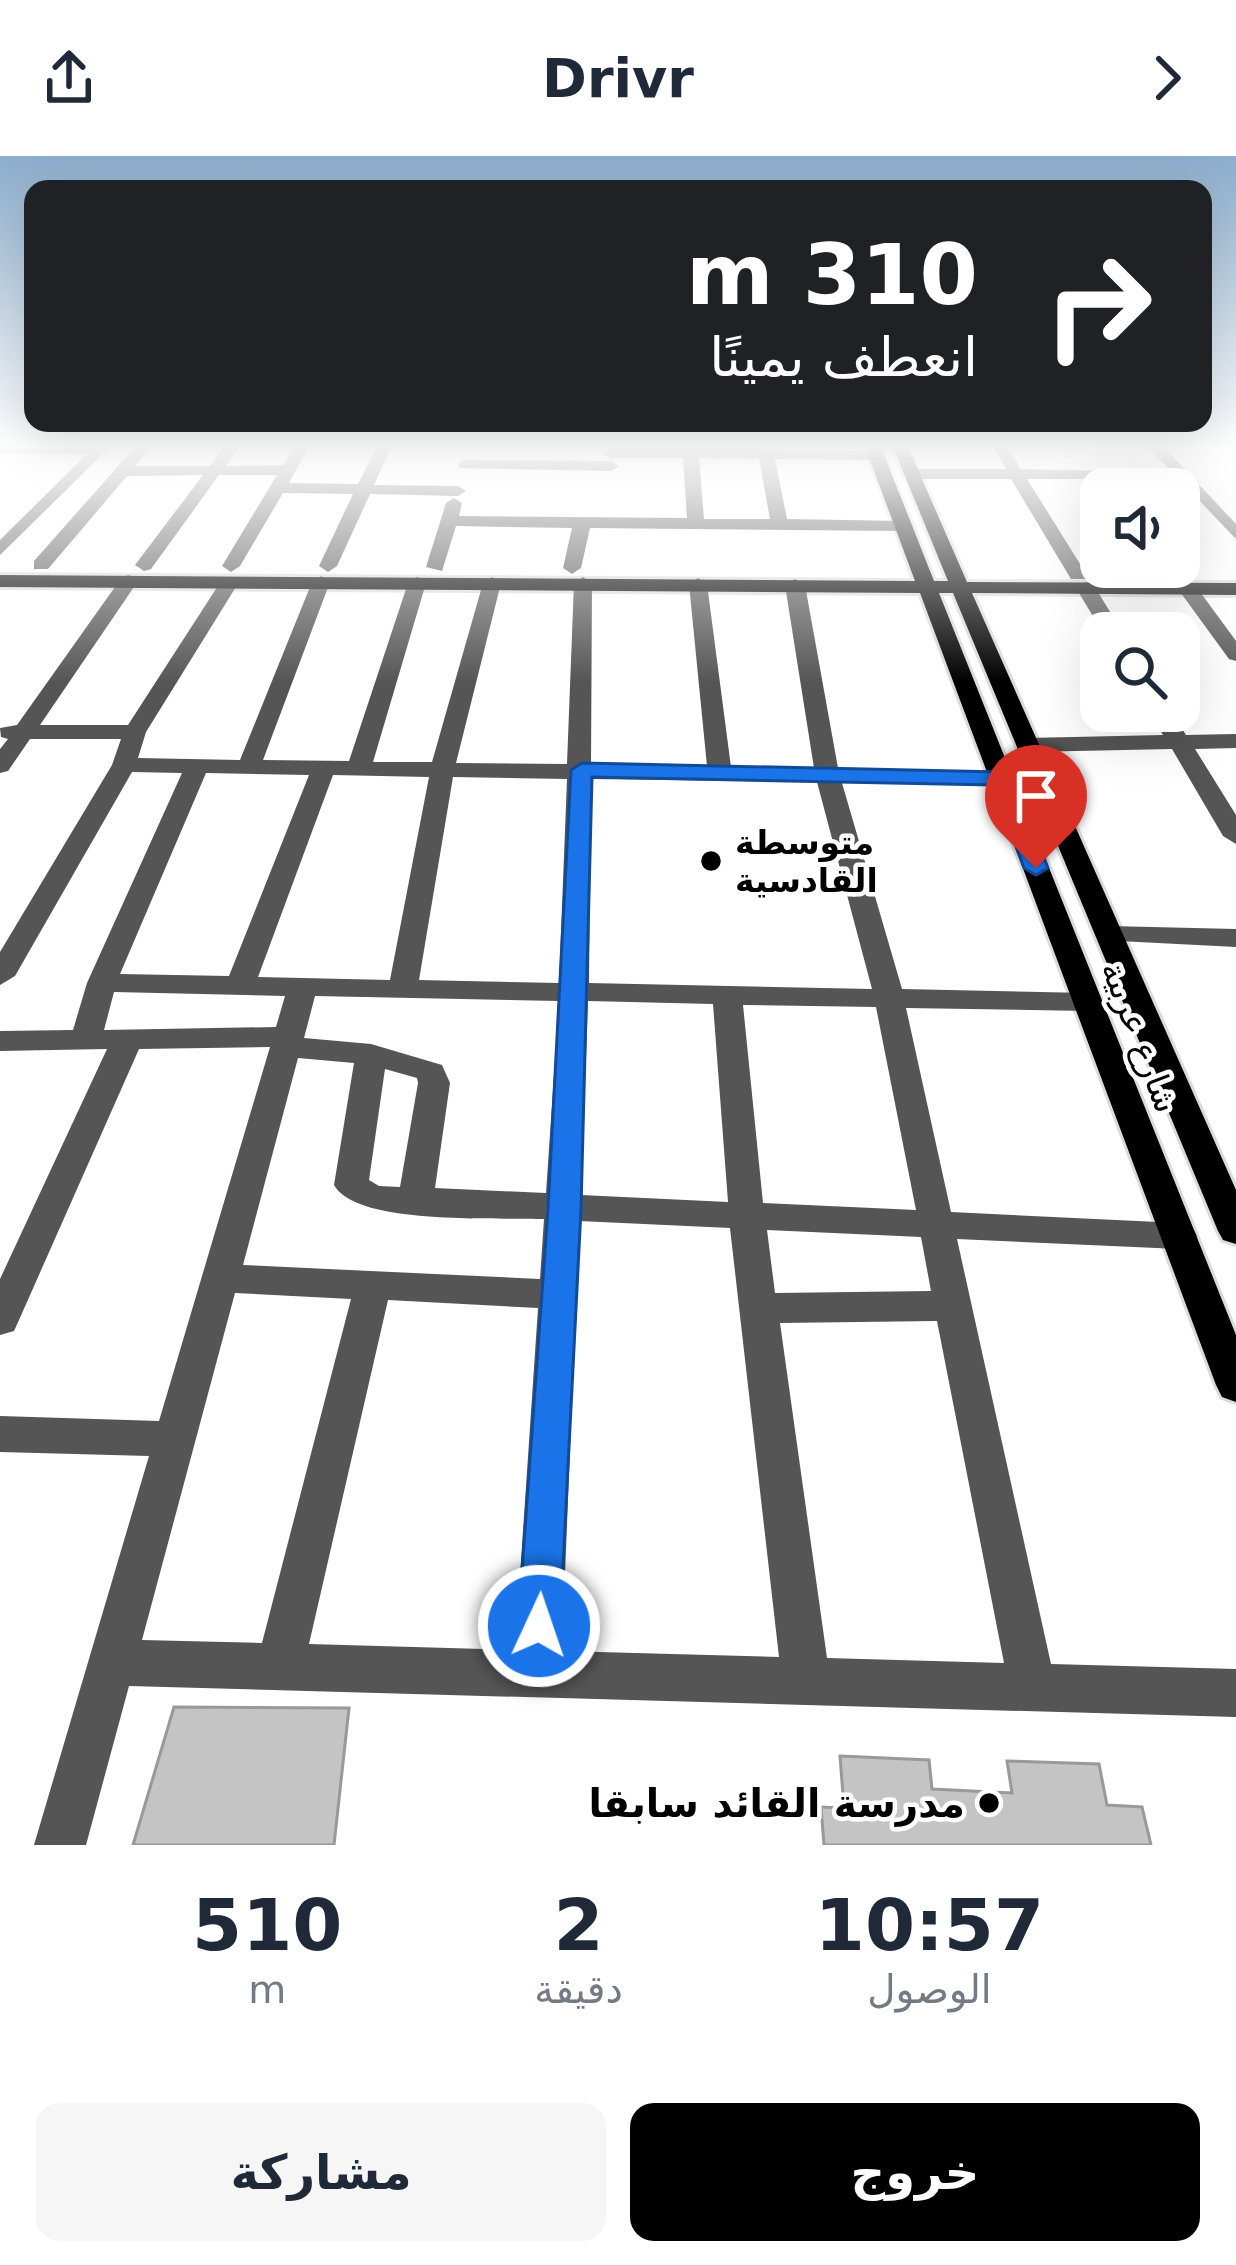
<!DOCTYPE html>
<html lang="ar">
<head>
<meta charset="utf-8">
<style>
	body { margin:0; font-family:"DejaVu Sans","Noto Sans Arabic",sans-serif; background:#f6f6f7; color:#1f2937; direction:rtl; height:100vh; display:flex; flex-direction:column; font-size:45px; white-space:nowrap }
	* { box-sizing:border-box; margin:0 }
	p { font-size:39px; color:#747a83 }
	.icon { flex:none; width:66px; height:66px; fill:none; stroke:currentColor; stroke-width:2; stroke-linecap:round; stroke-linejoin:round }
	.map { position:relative; height:1689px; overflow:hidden; direction:ltr }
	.sheet { display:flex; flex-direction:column; background:#fff; flex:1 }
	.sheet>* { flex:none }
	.banner { position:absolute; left:24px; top:24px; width:1188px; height:252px; border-radius:24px; box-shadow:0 12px 48px #0002; direction:rtl; background:#202124; color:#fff; overflow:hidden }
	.tools { position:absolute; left:1080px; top:312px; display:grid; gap:24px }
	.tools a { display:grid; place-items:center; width:120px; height:120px; border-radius:24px; background:#fff; box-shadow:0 12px 48px #0002; font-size:60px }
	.pin { position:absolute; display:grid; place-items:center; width:102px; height:102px; color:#fff; margin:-123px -51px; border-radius:50% 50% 50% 0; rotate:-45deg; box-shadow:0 0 12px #0007 }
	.pin .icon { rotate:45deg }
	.me { position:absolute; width:132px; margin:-66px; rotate:3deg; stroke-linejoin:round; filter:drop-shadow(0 0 9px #0008) }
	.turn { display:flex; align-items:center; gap:42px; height:252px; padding:0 36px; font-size:54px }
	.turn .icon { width:156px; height:156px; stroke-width:2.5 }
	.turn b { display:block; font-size:84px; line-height:102px }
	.eta { display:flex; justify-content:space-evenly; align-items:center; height:204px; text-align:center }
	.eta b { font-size:72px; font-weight:800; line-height:84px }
	.primary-button { display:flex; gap:24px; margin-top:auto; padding:24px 36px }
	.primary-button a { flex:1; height:138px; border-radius:24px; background:#000; color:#fff; font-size:48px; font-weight:800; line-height:138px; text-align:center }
	.primary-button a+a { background:#f6f6f7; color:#1f2937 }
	header { display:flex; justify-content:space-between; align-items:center; height:156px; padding:0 36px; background:#fff; font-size:54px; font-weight:800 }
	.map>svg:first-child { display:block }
</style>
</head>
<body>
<header><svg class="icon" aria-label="forward" viewBox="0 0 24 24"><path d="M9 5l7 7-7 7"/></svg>Drivr<svg class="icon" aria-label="share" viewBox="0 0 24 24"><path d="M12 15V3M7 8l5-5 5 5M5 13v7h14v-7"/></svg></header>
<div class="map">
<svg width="1236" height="1689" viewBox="0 0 1236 1689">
	<rect width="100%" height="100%" fill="#fff"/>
	<g fill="#c4c4c4" stroke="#999" stroke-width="3">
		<polygon points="174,1551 349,1552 334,1689 133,1689"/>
		<polygon points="840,1600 929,1604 932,1633 1012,1637 1007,1605 1099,1608 1107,1649 1142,1651 1151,1689 824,1689 821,1651 844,1652"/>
	</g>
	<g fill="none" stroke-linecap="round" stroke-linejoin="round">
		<defs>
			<polygon id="major" points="865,291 881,291 934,425 948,425 893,291 908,291 967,426 1236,427 1236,439 972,437 1236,1034 1236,1088 1223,1084 1218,1075 953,437 939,437 1236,1179 1236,1246 1222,1241 1216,1229 920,437 0,431 0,419 915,425"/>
		</defs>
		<use href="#major" stroke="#dbdbdb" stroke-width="6"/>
		<g fill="#555" fill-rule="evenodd">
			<polygon points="0,291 110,291 0,399 0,384 87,298 0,297"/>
			<polygon points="135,291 151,291 135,310 210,310 224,291 240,291 226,310 283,309 295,291 309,291 289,327 358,328 377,291 391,291 374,329 458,330 466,335 458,340 370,338 337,410 328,416 319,410 353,338 283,337 240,410 231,416 222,410 277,319 219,319 151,413 144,415 135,409 203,319 127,320 48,413 34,413 34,405"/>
			<path d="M683,291L882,296V302L876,304L775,303L787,363L904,365L913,370L904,375L590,372L581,412L572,418L563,412L572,372L456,370L442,415L426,411L446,347L454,342L462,347L459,360L687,362L683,302H611L603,297L611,292ZM699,302L759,303L770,363H704Z"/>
			<polygon points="993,291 1007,291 1021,313 1110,315 1110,321 1104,323 1027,323 1087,419 1085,423 1071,423 1011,323 912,323 904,318 912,313 1006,313"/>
			<polygon points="1148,291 1164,291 1236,368 1236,383"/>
			<polygon points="465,304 611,305 619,310 611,315 459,312 459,306"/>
			<path d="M129,419L138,425L40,569H128L223,422L239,426L146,576L138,602L240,604L312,426L321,420L330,426L263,604L349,605L408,427L417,421L426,427L373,606H432L483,427L492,421L501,427L456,607L567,608L574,427L583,421L592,427L591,609L707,610L689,428L698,422L707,428L731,611L814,612L785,429L795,423L805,429L838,612L1011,617V627L1002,629L842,627L902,833L1088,837L1103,846L1088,855L906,852L951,1056L1179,1067L1192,1070L1197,1080L1192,1090L1179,1093L957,1083L1051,1508L1236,1513V1561L129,1530L86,1689H34L149,1300L0,1296V1260L159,1265L270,891L139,893L19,1164L14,1175L0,1179V1123L107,893L0,895V875L73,874L87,827L182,617L132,616L15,820L0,829V796L112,609L121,583H30L8,615L0,617V593L8,583L1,581L0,572L17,569L122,421ZM206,617L309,619L229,820L120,818ZM333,619L429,621L390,824L258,821ZM453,621L567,623L559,827L419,824ZM591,623L817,626L872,833L589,827ZM114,836L285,840L276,871L104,874ZM315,840L559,845L546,1037L435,1032L450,927L442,909L371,888L304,882ZM588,845L713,848L728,1046L581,1039ZM743,849L876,851L916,1054L763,1047ZM298,902L354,907L334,1029C357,1070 497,1061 544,1063L540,1123L243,1109ZM385,913L417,922L418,927L400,1031L379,1030L369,1024ZM579,1065L730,1072L779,1501L562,1495ZM767,1074L921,1081L931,1135L775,1137ZM235,1137L351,1143L262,1487L142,1484ZM388,1144L538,1152L515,1494L309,1488ZM937,1165L1004,1507L827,1502L780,1167Z"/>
			<polygon points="1086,426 1093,428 1123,477 1103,477 1076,432"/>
			<polygon points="1188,427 1195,429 1236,485 1236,505 1229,503 1178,433"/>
			<polygon points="1149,555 1171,555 1186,579 1236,578 1236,592 1195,593 1236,659 1236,688 1223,680 1172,593 1028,596 1016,589 1028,582 1163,579"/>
			<polygon points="1109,770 1236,773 1236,791 1099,784 1095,778 1099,772"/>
		</g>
		<use href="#major" fill="#000" fill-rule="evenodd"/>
	</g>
	<linearGradient id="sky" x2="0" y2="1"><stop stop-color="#8cadcc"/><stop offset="0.55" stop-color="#fff"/><stop offset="1" stop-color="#fff" stop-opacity="0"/></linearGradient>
	<rect width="1236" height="527" fill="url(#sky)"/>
	<polygon fill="#1a73e8" stroke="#114b97" stroke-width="3" points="582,607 1002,616 1013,622 1048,712 1036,719 1024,712 993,629 592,621 581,1053 560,1470 554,1484 539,1490 524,1484 518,1470 548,1053 571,614"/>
	<g fill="#000" stroke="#fff" stroke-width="4.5">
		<circle cx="711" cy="705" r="12"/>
		<circle cx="989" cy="1647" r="12"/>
	</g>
	<g text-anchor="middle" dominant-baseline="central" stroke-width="9" stroke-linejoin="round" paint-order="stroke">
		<g font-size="33" font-weight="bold" fill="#000" stroke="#fff" text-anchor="start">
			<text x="735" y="686">متوسطة<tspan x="735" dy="38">القادسية</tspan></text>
		</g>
		<g font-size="33" fill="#000" stroke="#fff">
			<text transform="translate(1140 881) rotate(69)">شارع عربية</text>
		</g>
		<g font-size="39" font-weight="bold" fill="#000" stroke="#fff" text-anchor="end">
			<text x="965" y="1647">مدرسة القائد سابقا</text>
		</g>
	</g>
</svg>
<div class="tools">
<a><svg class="icon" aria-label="sound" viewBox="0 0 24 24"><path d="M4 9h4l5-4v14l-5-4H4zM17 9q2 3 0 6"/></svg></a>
<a><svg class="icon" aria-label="search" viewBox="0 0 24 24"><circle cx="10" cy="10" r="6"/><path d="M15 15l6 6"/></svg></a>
</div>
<div class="pin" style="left:1036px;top:712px;background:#d93025"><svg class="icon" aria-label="arrive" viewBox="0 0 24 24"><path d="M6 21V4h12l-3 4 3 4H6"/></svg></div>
<svg class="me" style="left:539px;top:1470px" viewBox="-20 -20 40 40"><circle r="17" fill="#1a73e8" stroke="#fff" stroke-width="3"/><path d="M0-11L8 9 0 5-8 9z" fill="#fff"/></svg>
<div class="banner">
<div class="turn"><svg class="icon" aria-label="right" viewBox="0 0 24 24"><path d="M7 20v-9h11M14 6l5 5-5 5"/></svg><div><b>310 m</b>انعطف يمينًا</div></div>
</div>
</div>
<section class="sheet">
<div class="eta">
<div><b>10:57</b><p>الوصول</p></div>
<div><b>2</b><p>دقيقة</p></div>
<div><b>510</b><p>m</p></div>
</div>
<div class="primary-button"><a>خروج</a><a>مشاركة</a></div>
</section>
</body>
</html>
